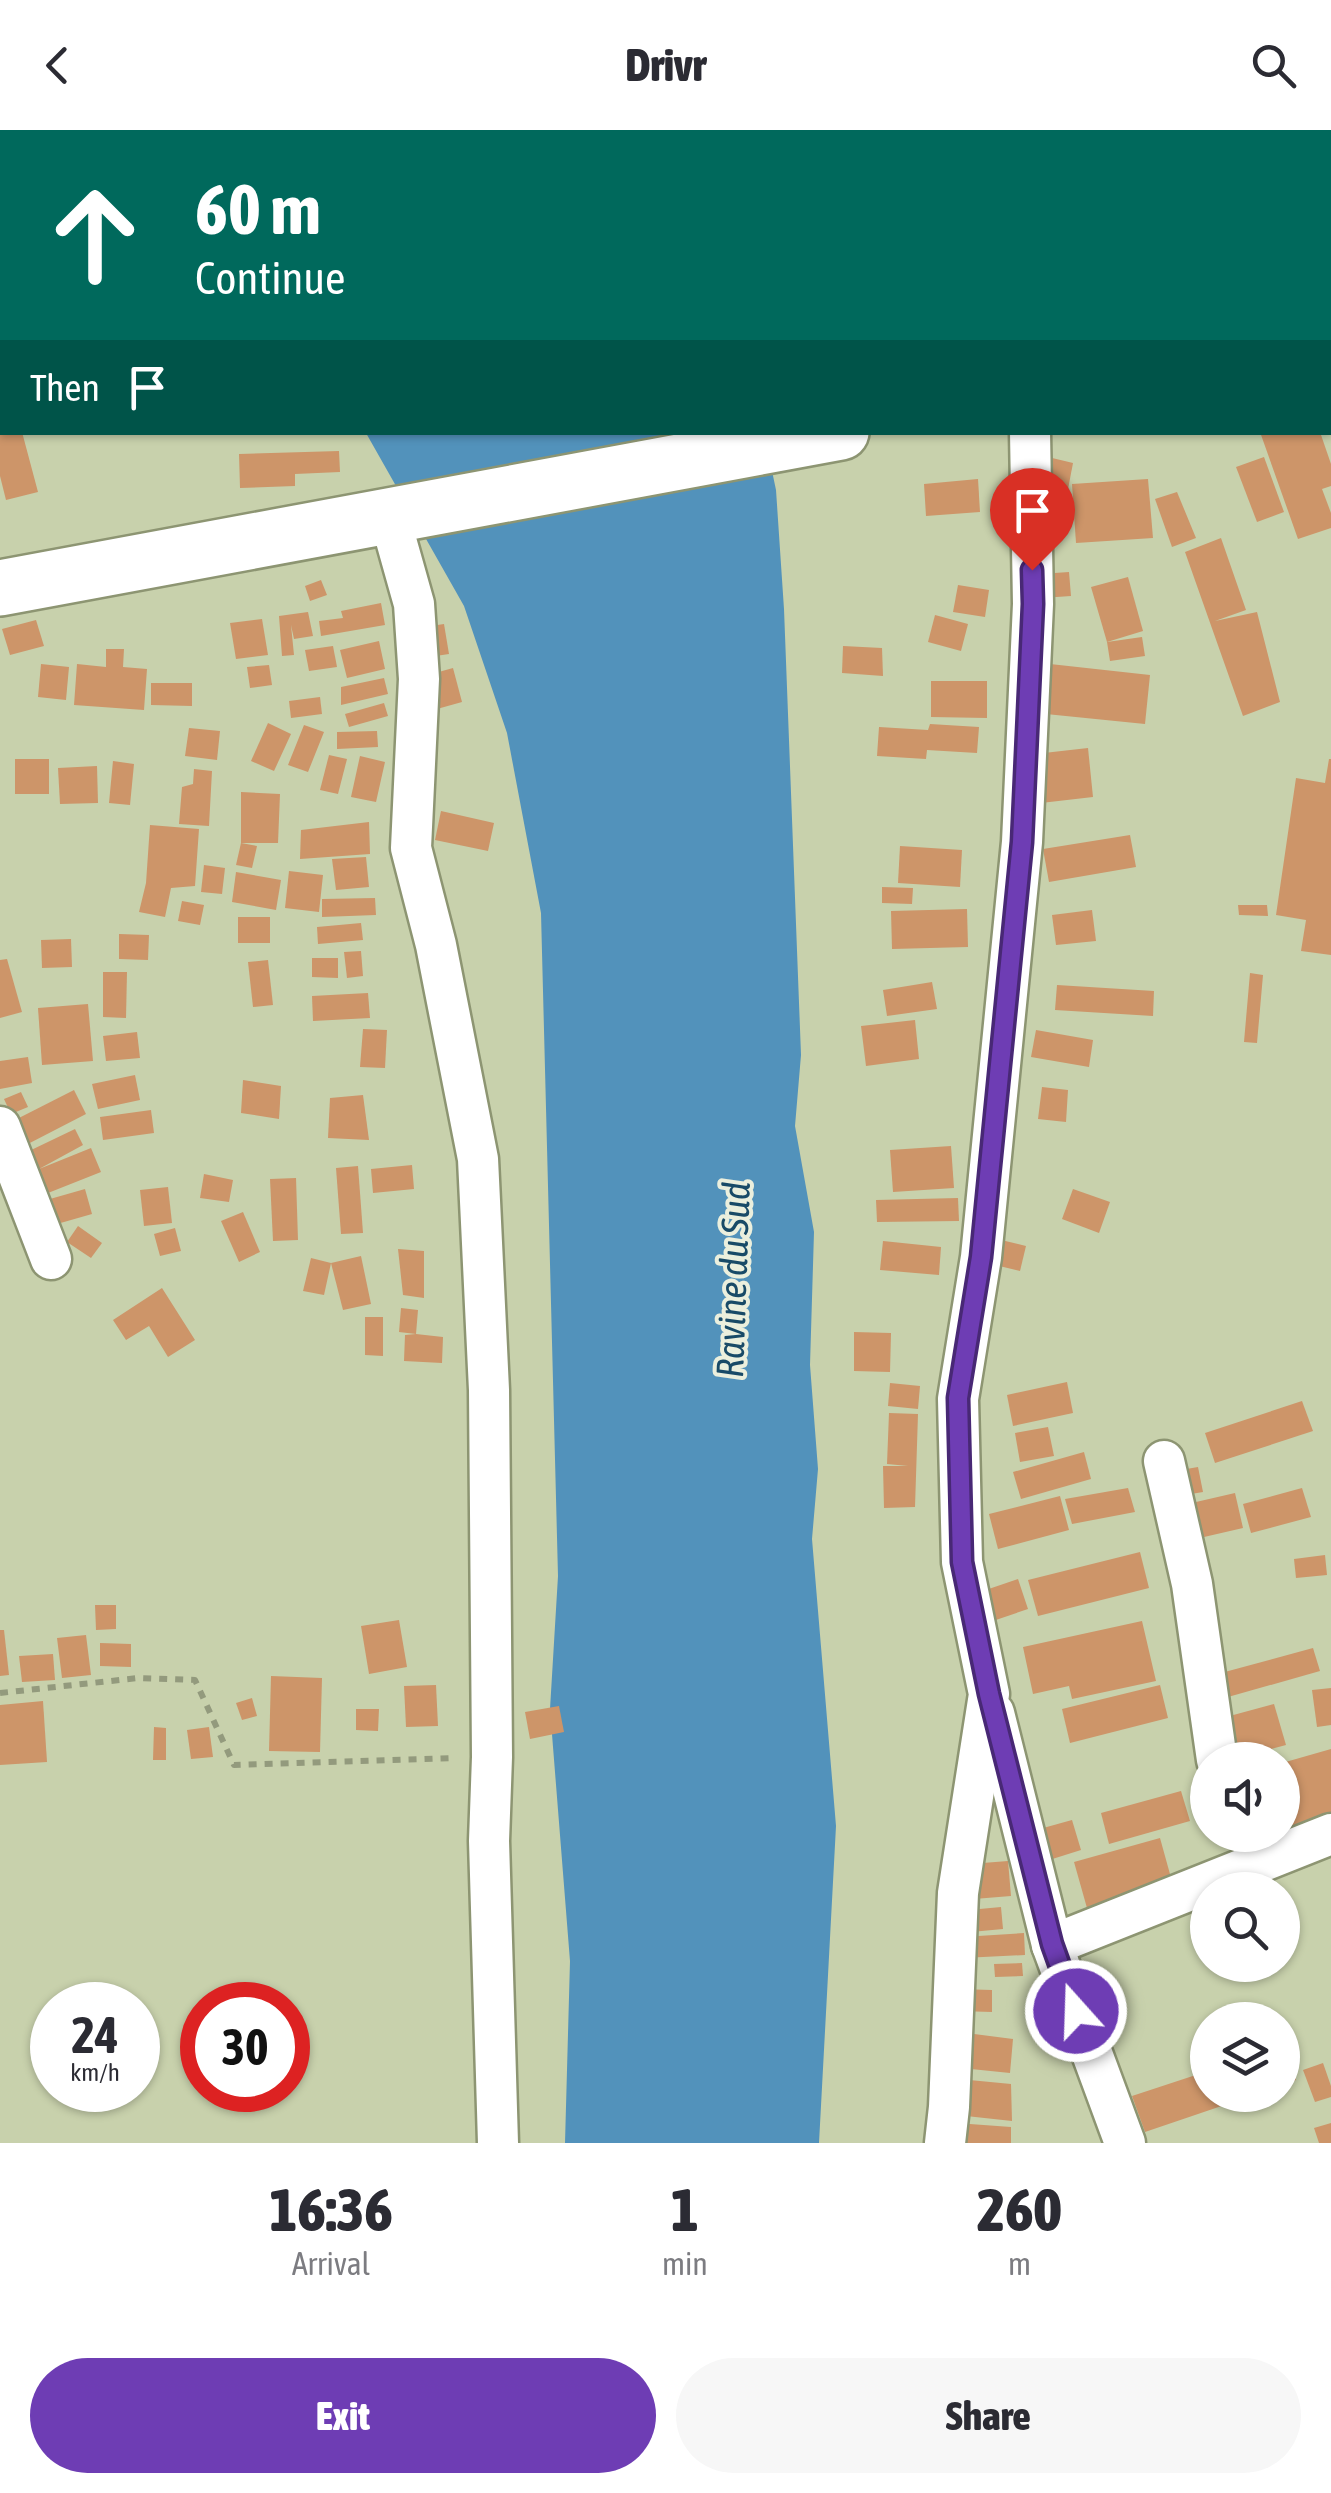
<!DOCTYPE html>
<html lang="en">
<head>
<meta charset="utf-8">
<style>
	body { margin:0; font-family:"Asap Condensed",sans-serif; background:#f7f7f7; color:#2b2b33; height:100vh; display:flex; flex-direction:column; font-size:38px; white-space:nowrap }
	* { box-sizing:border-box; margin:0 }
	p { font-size:32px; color:#7c7c81 }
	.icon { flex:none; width:55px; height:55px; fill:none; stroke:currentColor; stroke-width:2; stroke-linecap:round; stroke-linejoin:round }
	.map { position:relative; height:2013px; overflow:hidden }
	.side { display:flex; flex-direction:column; background:#fff; flex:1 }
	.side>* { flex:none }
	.guide { position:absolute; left:0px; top:0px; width:1332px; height:305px; box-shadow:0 2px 8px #0004; background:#00695c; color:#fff; overflow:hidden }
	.fabs { position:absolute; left:1190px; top:1612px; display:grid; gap:20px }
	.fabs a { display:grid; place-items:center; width:110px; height:110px; border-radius:50%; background:#fff; box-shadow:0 2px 8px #0004; font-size:50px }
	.speed { position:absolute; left:30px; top:1852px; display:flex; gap:20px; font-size:50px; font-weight:700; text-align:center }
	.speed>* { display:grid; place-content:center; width:130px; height:130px; border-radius:50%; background:#fff; box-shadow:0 2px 8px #0004; line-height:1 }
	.speed small { font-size:25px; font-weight:400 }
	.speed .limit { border:15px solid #d22; background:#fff; color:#111 }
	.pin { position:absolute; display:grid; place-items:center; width:85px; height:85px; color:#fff; margin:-102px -42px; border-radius:50% 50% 50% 0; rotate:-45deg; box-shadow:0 0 10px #0007 }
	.pin .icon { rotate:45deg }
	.me { position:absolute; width:110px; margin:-55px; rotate:340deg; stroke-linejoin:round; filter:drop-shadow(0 0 8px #0008) }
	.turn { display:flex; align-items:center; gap:35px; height:210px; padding:0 30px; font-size:45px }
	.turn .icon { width:130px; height:130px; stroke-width:2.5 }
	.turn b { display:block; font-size:70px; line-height:85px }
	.then { display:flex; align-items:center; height:95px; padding:0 30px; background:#0003; gap:20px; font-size:38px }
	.eta { display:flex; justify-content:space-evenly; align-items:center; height:170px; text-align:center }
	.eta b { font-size:60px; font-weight:800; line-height:70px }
	.primary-button { display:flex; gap:20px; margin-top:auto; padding:20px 30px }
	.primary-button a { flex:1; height:115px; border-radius:60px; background:#6e3db4; color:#fff; font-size:40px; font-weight:800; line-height:115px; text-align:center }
	.primary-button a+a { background:#f7f7f7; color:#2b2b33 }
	header { display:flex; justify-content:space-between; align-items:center; height:130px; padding:0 30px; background:#fff; font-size:45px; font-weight:800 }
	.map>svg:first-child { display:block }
</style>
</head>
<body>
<header><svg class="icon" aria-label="back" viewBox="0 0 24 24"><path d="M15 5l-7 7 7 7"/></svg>Drivr<svg class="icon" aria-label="search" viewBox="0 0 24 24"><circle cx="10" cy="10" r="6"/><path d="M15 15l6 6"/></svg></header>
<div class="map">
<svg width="1331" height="2013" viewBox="0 0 1331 2013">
	<rect width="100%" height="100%" fill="#c8d1ac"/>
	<polygon fill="#5292bb" points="366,303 764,303 776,360 784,479 801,925 795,996 814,1102 810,1235 818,1339 812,1409 836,1696 819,2013 565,2013 570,1831 550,1579 558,1446 541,783 507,603 464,476"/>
	<g fill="#cd9569">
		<polygon points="0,302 22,302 38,362 6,370 0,346"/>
		<polygon points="1260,302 1320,302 1331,334 1331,356 1322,359 1331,383 1331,398 1298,409"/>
		<polygon points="339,321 340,342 295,344 295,356 240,358 239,324"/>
		<polygon points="1048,327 1073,333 1064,380 1038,373"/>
		<polygon points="1264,327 1284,382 1257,392 1236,337"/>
		<polygon points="978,349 980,382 926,386 924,354"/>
		<polygon points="1148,349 1153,408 1076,413 1072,354"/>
		<polygon points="1177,362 1196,408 1172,417 1155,369"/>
		<polygon points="1221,408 1246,480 1215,491 1257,482 1280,572 1243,586 1185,422"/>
		<polygon points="1069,442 1071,466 1042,468 1040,444"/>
		<polygon points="1128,447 1143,501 1107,512 1091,457"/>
		<polygon points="321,450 327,465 310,471 305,456"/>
		<polygon points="958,455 989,460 985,487 953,482"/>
		<polygon points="381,473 385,495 321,506 319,491 343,488 341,481"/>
		<polygon points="308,482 313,506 294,509 291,495 294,525 282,526 279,486"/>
		<polygon points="935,485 968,494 961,521 928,512"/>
		<polygon points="262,489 268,525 236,529 230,493"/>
		<polygon points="36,490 44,516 10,525 2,499"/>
		<polygon points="444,494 449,524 429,527 424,497"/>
		<polygon points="1142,507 1145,526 1110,531 1107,512"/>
		<polygon points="379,511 385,539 347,548 340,520"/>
		<polygon points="333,516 337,537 309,541 305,520"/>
		<polygon points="843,516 882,518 883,546 842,543"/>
		<polygon points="106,519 124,519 123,537 147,539 144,580 74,575 77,534 106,537"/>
		<polygon points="1041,533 1150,545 1145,594 1036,583"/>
		<polygon points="41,534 69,537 66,570 38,567"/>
		<polygon points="269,535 272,555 250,558 247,537"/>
		<polygon points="453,538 462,572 437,579 428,545"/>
		<polygon points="384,548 388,564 341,575 341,557"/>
		<polygon points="931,551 987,551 987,588 931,587"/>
		<polygon points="151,553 192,553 192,576 151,575"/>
		<polygon points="320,567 322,584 291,588 289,571"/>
		<polygon points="384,573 388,586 349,597 345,584"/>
		<polygon points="268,593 291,604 274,641 251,631"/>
		<polygon points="930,594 979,597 977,623 927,620 926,629 877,626 879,597 928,600"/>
		<polygon points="304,595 324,602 308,642 288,635"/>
		<polygon points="189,598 220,601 217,630 185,626"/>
		<polygon points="377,601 378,617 337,619 337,602"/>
		<polygon points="1088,618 1093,667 1041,673 1035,624"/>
		<polygon points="329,625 347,629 338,664 320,660"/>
		<polygon points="360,626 385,632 376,672 351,667"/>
		<rect x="15" y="629" width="34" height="35"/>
		<polygon points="1329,629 1331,629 1331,825 1301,821 1306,790 1276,785 1296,648 1325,653"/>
		<polygon points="113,631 134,634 130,675 109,673"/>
		<polygon points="97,636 98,673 60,674 58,638"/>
		<polygon points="194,639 212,641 209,696 179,694 182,657 193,654"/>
		<polygon points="241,662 280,664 278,713 241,713"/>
		<polygon points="441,681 494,693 488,721 435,710"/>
		<polygon points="369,692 370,724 300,729 301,700"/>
		<polygon points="150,695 199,699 195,756 171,758 165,787 139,782 146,753"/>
		<polygon points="1130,705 1136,737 1049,752 1043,719"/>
		<polygon points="241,713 257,716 252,738 236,735"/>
		<polygon points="900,716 962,720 960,757 898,753"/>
		<polygon points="366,727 369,757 336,760 332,729"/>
		<polygon points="204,735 225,738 222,764 201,762"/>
		<polygon points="289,741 323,745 319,782 285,778"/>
		<polygon points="236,742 281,750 276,780 232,772"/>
		<polygon points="882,757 913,758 912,774 882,773"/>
		<polygon points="375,768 376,785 322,787 322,769"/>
		<polygon points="182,771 204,775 200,795 178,791"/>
		<polygon points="1238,775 1267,775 1268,786 1239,785"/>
		<polygon points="967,779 968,817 892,819 891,781"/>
		<polygon points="1092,780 1096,811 1056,815 1052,785"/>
		<rect x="238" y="787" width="32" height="26"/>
		<polygon points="361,793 363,810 318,814 317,797"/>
		<polygon points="119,804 149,805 148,830 119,829"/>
		<polygon points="71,809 72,837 42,838 41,810"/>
		<polygon points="361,821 363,846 347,848 344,822"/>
		<polygon points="312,828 338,828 338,848 312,847"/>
		<polygon points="7,829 22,882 0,888 0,830"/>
		<polygon points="268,830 273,875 253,877 248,832"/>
		<polygon points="103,842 127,842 126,888 103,887"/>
		<polygon points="1250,843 1263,845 1257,913 1244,912"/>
		<polygon points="932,852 937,879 887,886 883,860"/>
		<polygon points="1057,855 1154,861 1153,886 1055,880"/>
		<polygon points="368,863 370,888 313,891 312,866"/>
		<polygon points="88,874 93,931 42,935 38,878"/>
		<polygon points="915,890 919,929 866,936 861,896"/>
		<polygon points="363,899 387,900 385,938 360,937"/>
		<polygon points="1036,900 1093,910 1089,937 1031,927"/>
		<polygon points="137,902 140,928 106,931 103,906"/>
		<polygon points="28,927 32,953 0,959 0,931"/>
		<polygon points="135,945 140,970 98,979 92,954"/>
		<polygon points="243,950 281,956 279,989 241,983"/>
		<polygon points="1042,957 1068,960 1066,992 1038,989"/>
		<polygon points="74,960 86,984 24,1016 11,992"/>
		<polygon points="21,962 28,977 11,984 4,969"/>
		<polygon points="363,965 369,1010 328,1008 330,968"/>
		<polygon points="151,980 154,1003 103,1010 100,987"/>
		<polygon points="75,999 83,1015 39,1039 91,1018 101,1042 48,1063 39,1039 27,1022"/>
		<polygon points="951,1016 954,1058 893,1062 890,1020"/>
		<polygon points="412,1035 414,1059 373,1063 371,1039"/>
		<polygon points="358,1036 363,1103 341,1104 336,1038"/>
		<polygon points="204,1044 233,1050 229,1072 200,1068"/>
		<polygon points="296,1048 298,1110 273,1111 270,1049"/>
		<polygon points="168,1057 172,1093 144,1096 140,1060"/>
		<polygon points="85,1059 92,1084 57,1094 50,1069"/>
		<polygon points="1073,1059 1110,1072 1099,1103 1062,1089"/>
		<polygon points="958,1068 959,1091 877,1092 876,1070"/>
		<polygon points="243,1082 260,1122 239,1132 221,1091"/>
		<polygon points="78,1096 102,1113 91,1128 67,1112"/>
		<polygon points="175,1098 181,1121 160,1126 154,1104"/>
		<polygon points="997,1109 1026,1116 1020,1141 991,1134"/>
		<polygon points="883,1111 941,1117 939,1145 880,1140"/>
		<polygon points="398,1119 424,1121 424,1168 403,1165"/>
		<polygon points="361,1126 371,1174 343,1180 331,1133"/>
		<polygon points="311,1128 331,1133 324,1165 303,1161"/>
		<polygon points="162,1158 195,1210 168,1227 149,1196 126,1210 113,1190"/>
		<polygon points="401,1178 418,1180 416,1204 443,1207 442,1233 404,1231 405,1205 416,1204 399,1202"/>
		<polygon points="365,1187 383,1187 383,1226 365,1225"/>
		<polygon points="854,1202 891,1203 890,1242 854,1241"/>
		<polygon points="1067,1252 1073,1283 1013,1296 1007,1265"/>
		<polygon points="890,1253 920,1256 918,1279 888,1276"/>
		<polygon points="1302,1271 1313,1301 1215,1333 1205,1303"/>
		<polygon points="889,1283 918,1284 915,1377 884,1378 883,1336 908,1336 887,1334"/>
		<polygon points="1048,1297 1054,1326 1020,1332 1015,1303"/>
		<polygon points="1084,1322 1091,1349 1021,1369 1013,1342"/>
		<polygon points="1198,1337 1203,1362 1179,1366 1175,1341"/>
		<polygon points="1128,1358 1135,1382 1072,1394 1065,1369"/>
		<polygon points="1302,1358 1311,1387 1251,1403 1243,1374"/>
		<polygon points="1235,1363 1243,1398 1191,1410 1183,1375"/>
		<polygon points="1060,1366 1069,1400 998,1419 989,1384"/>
		<polygon points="1140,1422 1149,1458 1038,1486 1028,1450"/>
		<polygon points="1325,1425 1327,1445 1296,1448 1294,1429"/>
		<polygon points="1018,1449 1028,1479 987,1493 977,1463"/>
		<polygon points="95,1475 116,1475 116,1499 96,1500"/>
		<polygon points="399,1490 407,1537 369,1544 361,1496"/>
		<polygon points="1142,1491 1156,1551 1072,1569 1069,1556 1033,1564 1023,1517"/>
		<polygon points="0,1500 4,1500 9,1545 0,1546"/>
		<polygon points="86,1505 91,1545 62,1548 57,1508"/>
		<polygon points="100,1513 131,1514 131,1537 100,1536"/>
		<polygon points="1313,1518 1320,1541 1228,1567 1221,1543"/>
		<polygon points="53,1524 55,1550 22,1552 19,1526"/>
		<polygon points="271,1546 322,1548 320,1622 269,1621"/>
		<polygon points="436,1555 438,1596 406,1597 404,1556"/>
		<polygon points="1160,1555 1168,1588 1070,1613 1062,1579"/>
		<polygon points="1331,1558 1331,1595 1317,1597 1312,1560"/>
		<polygon points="252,1568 257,1586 242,1590 236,1573"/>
		<polygon points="43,1571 47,1632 0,1635 0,1575"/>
		<polygon points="1274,1574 1286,1615 1238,1628 1226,1587"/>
		<polygon points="559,1576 564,1602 530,1609 525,1582"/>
		<polygon points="356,1579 379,1579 378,1601 356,1600"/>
		<polygon points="154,1597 166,1598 166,1630 153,1630"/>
		<polygon points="209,1597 213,1627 191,1629 187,1600"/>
		<polygon points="1331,1619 1331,1691 1245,1724 1238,1705 1282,1705 1282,1633"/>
		<polygon points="1181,1661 1190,1691 1109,1714 1101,1683"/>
		<polygon points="1072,1690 1081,1720 1046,1731 1036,1700"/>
		<polygon points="1160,1708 1173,1755 1087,1778 1074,1732"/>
		<polygon points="1008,1731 1011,1766 974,1769 970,1734"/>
		<polygon points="1001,1777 1003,1799 971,1802 969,1780"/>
		<polygon points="1024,1803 1025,1825 963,1828 962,1807"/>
		<polygon points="1022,1833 1023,1846 995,1847 994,1834"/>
		<polygon points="958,1859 992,1860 992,1882 958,1881"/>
		<polygon points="974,1904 1013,1909 1010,1943 971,1939"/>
		<polygon points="1282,1914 1296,1950 1282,1955"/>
		<polygon points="1323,1933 1331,1956 1331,1967 1315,1972 1303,1940"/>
		<polygon points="1208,1941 1208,1965 1251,1966 1145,2002 1132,1966"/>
		<polygon points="959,1949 1011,1954 1012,1991 957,1985"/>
		<polygon points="956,1993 1011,1997 1011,2013 955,2013"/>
		<polygon points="1331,1993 1331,2013 1319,2013 1314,1998"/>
	</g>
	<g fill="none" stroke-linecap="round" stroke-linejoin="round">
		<defs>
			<g id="minor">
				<polyline points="1264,0 1264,2"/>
				<polyline points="389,385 414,474 419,549 411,718 436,815 478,1029 489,1260 492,1627 489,1711 498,2013"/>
				<polyline points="0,997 51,1129"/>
				<polyline points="1164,1331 1192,1454 1217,1630"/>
				<polyline points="994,1583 1052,1815 1125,2013"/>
				<polyline points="1052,1815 1331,1704"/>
				<polyline points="945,2013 949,1977 958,1763 989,1564 962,1432 958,1269 981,1127 1022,712 1033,474 1030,302"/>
			</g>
			<g id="secondary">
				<polyline points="1330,195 1331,195"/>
				<polyline points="0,458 841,302"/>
			</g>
		</defs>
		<use href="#minor" stroke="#8d9572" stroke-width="45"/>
		<use href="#secondary" stroke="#8d9572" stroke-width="60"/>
		<polyline stroke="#939a7d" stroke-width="6" stroke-dasharray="8 8" stroke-linecap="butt" points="0,1563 138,1548 195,1550 234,1635 455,1628"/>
		<use href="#minor" stroke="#fff" stroke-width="40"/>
		<use href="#secondary" stroke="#fff" stroke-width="55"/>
	</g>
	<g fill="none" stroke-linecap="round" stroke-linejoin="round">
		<defs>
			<polyline id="route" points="1032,440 1033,474 1022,712 981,1127 958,1268 962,1432 989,1564 1052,1814 1076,1881"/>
		</defs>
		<use href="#route" stroke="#482875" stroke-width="25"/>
		<use href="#route" stroke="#6e3db4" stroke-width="18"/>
	</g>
	<g text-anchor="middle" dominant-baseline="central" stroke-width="8" stroke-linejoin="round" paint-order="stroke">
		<g font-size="38" font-style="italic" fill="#184a67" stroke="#ebefdd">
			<text transform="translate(733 1150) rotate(-88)">Ravine du Sud</text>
		</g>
	</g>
</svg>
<div class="fabs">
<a><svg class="icon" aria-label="sound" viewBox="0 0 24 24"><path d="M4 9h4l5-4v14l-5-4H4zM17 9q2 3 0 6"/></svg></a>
<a><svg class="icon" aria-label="search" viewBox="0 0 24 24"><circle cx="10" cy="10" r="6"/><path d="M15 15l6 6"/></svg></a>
<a><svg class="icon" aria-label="layers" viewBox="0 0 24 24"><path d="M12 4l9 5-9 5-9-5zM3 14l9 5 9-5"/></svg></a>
</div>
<div class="speed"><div>24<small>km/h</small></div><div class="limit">30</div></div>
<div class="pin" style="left:1032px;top:440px;background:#d93025"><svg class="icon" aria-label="arrive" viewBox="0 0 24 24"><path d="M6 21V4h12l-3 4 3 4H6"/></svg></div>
<svg class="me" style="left:1076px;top:1881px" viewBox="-20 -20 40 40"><circle r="17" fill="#6e3db4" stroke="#fff" stroke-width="3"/><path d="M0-11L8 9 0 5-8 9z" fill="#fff"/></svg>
<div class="guide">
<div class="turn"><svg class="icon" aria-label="ahead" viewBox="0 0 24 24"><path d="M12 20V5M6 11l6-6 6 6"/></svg><div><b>60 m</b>Continue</div></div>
<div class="then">Then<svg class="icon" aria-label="arrive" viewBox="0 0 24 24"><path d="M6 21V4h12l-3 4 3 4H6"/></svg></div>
</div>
</div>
<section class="side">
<div class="eta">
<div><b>16:36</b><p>Arrival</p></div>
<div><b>1</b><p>min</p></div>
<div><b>260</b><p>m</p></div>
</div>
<div class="primary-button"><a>Exit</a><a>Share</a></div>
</section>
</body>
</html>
